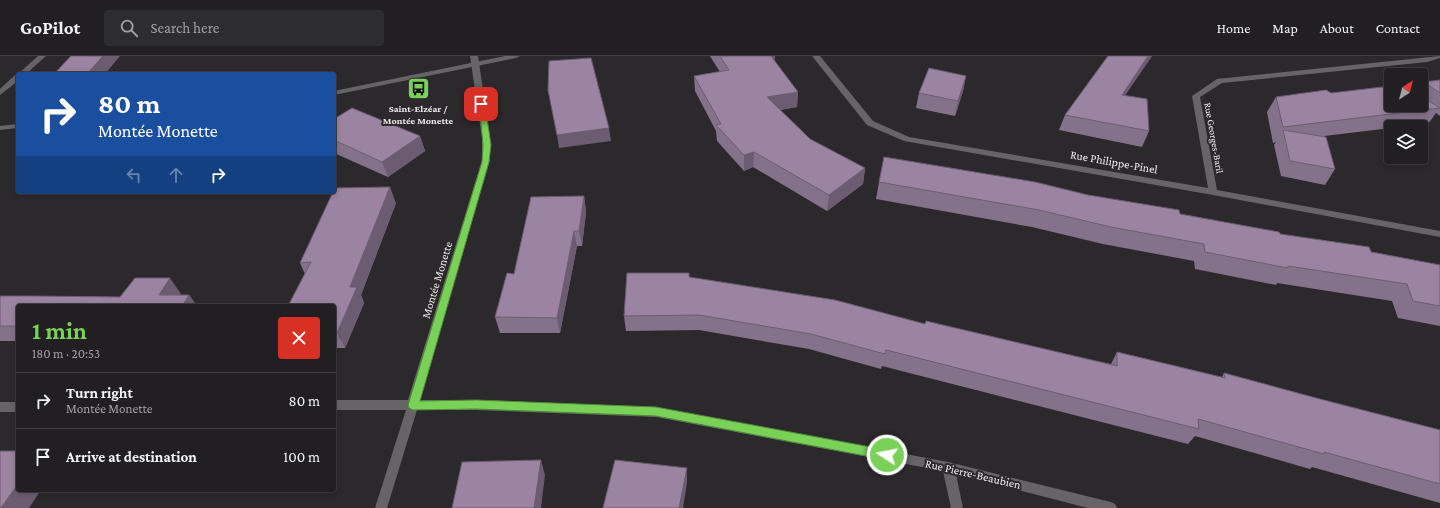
<!DOCTYPE html>
<html lang="en">
<head>
<meta charset="utf-8">
<style>
	body { margin:0; font-family:"Crimson Pro",serif; background:#2d2c2e; color:#f1f3f6; height:100vh; display:flex; flex-direction:column; font-size:15px; white-space:nowrap }
	* { box-sizing:border-box; margin:0 }
	p { font-size:13px; color:#a2a2a5 }
	.icon { flex:none; width:22px; height:22px; fill:none; stroke:currentColor; stroke-width:2; stroke-linecap:round; stroke-linejoin:round }
	.map { position:relative; flex:1; overflow:hidden }
	.panel { position:absolute; left:16px; top:248px; width:320px; height:188px; display:flex; flex-direction:column; background:#211f21; border-radius:4px; box-shadow:0 2px 6px #0003,0 0 0 1px #3e3d3f }
	.panel>* { flex:none }
	.banner { position:absolute; left:16px; top:16px; width:320px; height:122px; border-radius:4px; box-shadow:0 2px 6px #0003,0 0 0 1px #3e3d3f; background:#1a4fa0; color:#fff; overflow:hidden }
	.needle { width:26px; rotate:36deg }
	.tools { position:absolute; left:1384px; top:12px; display:grid; gap:8px }
	.tools a { display:grid; place-items:center; width:44px; height:44px; border-radius:4px; background:#211f21; box-shadow:0 2px 6px #0003,0 0 0 1px #3e3d3f; font-size:20px }
	.pin { position:absolute; display:grid; place-items:center; width:34px; height:34px; color:#fff; margin:-17px; border-radius:8px; box-shadow:0 2px 6px #0006 }
	.me { position:absolute; width:44px; margin:-22px; rotate:281deg; stroke-linejoin:round; filter:drop-shadow(0 0 3px #0008) }
	.turn { display:flex; align-items:center; gap:14px; height:84px; padding:0 16px; font-size:18px }
	.turn .icon { width:52px; height:52px; stroke-width:2.5 }
	.turn b { display:block; font-size:28px; line-height:34px }
	.lanes { display:flex; align-items:center; height:38px; padding:0 16px; background:#0003; justify-content:center; gap:20px; direction:ltr }
	.lanes .off { opacity:.35 }
	.round { display:grid; place-items:center; flex:none; width:42px; height:42px; border-radius:4px; background:#2d2c2e }
	.overview { display:flex; align-items:center; justify-content:space-between; height:68px; padding:0 16px }
	h1 { font-size:24px; font-weight:700; line-height:30px; color:#79d158 }
	ul { padding:0; list-style:none }
	li { display:flex; align-items:center; gap:12px; height:56px; padding:0 16px; border-top:1px solid #3e3d3f }
	li div { flex:1 }
	li b { display:block; font-size:15px }
	li em { font-style:normal }
	header { display:flex; align-items:center; gap:24px; box-sizing:border-box; height:56px; padding:0 20px; background:#211f21; border-bottom:1px solid #3e3d3f }
	header strong { font-size:19px }
	nav { display:flex; gap:22px; margin-inline-start:auto; font-size:14px }
	.search { width:280px; height:36px; background:#2d2c2e; display:flex; align-items:center; gap:10px; box-sizing:border-box; padding:0 14px; border-radius:4px; color:#a2a2a5; font-size:15px }
	.map>svg:first-child { display:block }
</style>
</head>
<body>
<header>
<strong>GoPilot</strong>
<div class="search"><svg class="icon" aria-label="search" viewBox="0 0 24 24"><circle cx="10" cy="10" r="6"/><path d="M15 15l6 6"/></svg>Search here</div>
<nav><a>Home</a><a>Map</a><a>About</a><a>Contact</a></nav>
</header>
<div class="map">
<svg width="1440" height="452" viewBox="0 0 1440 452">
	<rect width="100%" height="100%" fill="#2c292c"/>
	<g fill="none" stroke-linecap="round" stroke-linejoin="round">
		<g fill="#666466" fill-rule="evenodd">
			<polygon points="38,0 46,0 26,18 18,18"/>
			<polygon points="470,0 478,0 490,82 490,104 420,344 476,344 656,351 948,406 1111,446 1115,448 1117,452 1088,452 956,418 963,452 951,452 943,415 656,361 476,354 417,354 387,452 375,452 406,354 334,354 334,344 408,344 482,104 482,82"/>
			<polygon points="812,0 820,0 873,65 909,81 1208,132 1192,40 1217,23 1440,0 1440,2 1427,6 1222,27 1200,41 1217,134 1440,175 1440,181 1213,139 904,85 867,69"/>
			<polygon points="15,19 18,19 18,25 0,39 0,33"/>
			<rect x="0" y="346" width="18" height="10"/>
		</g>
		<g fill="#666466" fill-rule="evenodd">
			<polygon points="505,0 520,0 516,2 334,39 334,35"/>
			<polygon points="18,68 18,72 0,74 0,70"/>
		</g>
	</g>
	<g fill="#84728a">
		<polygon points="710,0 775,0 774,4 798,36 797,51 780,54 810,83 865,112 863,128 827,155 753,111 744,115 717,85 716,75 695,35 694,20 720,16"/>
		<polygon points="1108,0 1152,0 1125,39 1149,75 1142,91 1059,74 1065,59"/>
		<polygon points="966,20 963,35 955,60 916,52 919,37"/>
		<polygon points="1440,24 1440,60 1436,57 1428,68 1401,71 1391,71 1391,72 1324,80 1335,113 1325,129 1281,120 1274,89 1276,86 1273,87 1267,56 1276,41 1421,49 1421,30 1424,26"/>
		<polygon points="334,63 420,80 425,95 388,121 334,97"/>
		<polygon points="879,126 1088,139 1280,178 1440,209 1440,270 1398,262 1392,245 1277,227 1276,229 1195,213 1194,205 1103,188 1032,171 876,143"/>
		<polygon points="584,140 586,156 582,190 577,190 560,277 500,277 495,261 514,218"/>
		<polygon points="396,147 361,239 364,247 345,292 334,292 334,250 305,218 300,207"/>
		<polygon points="689,221 925,268 1111,308 1117,296 1222,321 1224,317 1316,342 1440,374 1440,447 1312,411 1310,413 1195,380 1188,388 882,310 881,313 809,293 699,274 626,275 624,260"/>
		<polygon points="181,238 180,239 189,239 197,250 18,250 18,285 0,285 0,240 120,241"/>
	</g>
	<g fill="#6c5c71">
		<polygon points="103,0 120,0 105,18 87,18"/>
		<polygon points="771,0 775,0 774,14"/>
		<polygon points="1148,0 1152,0 1115,54 1122,39"/>
		<polygon points="966,20 963,35 955,60 958,45"/>
		<polygon points="798,36 797,51 767,56 767,41"/>
		<polygon points="609,72 611,85 559,92 557,79"/>
		<polygon points="420,80 425,95 388,121 382,106"/>
		<polygon points="754,96 753,111 744,115 744,99"/>
		<polygon points="865,112 863,128 827,155 829,139"/>
		<polygon points="390,131 396,147 361,239 364,247 345,292 337,277 350,231"/>
		<polygon points="584,140 586,156 582,190 579,175"/>
		<polygon points="574,175 577,190 560,277 557,262"/>
		<polygon points="170,222 181,238 173,250 159,239"/>
		<polygon points="189,239 197,250 182,250"/>
		<polygon points="541,404 545,419 541,452 534,452"/>
		<polygon points="687,412 687,427 683,452 679,452"/>
		<polygon points="18,428 18,434 41,434 29,452 1,452"/>
	</g>
	<g fill="#9a84a1" stroke="#6c5c71">
		<polygon points="71,0 103,0 87,18 54,18"/>
		<polygon points="720,0 771,0 798,36 767,41 810,83 865,112 829,139 754,96 744,99 716,69 721,68 694,20 729,14"/>
		<polygon points="1108,0 1148,0 1122,39 1147,43 1149,75 1065,59"/>
		<polygon points="591,2 609,72 557,79 548,34 549,5"/>
		<polygon points="929,12 966,20 958,45 919,37"/>
		<polygon points="1440,24 1440,37 1424,26"/>
		<polygon points="1391,30 1391,49 1421,49 1421,40 1440,52 1283,71 1276,41 1326,34 1331,37"/>
		<polygon points="352,52 420,80 382,106 334,84 334,63"/>
		<polygon points="1283,74 1326,81 1335,113 1290,105"/>
		<polygon points="884,101 1035,126 1088,139 1179,154 1180,158 1279,176 1280,178 1369,191 1371,196 1440,209 1440,250 1413,245 1407,228 1288,210 1288,212 1205,196 1204,188 1111,171 1039,154 879,126"/>
		<polygon points="390,131 350,231 357,231 337,277 334,277 334,250 288,250 311,206 300,207 333,136 334,136 335,132"/>
		<polygon points="584,140 579,175 574,175 557,262 495,261 507,217 514,218 531,141"/>
		<polygon points="627,217 689,217 689,221 835,244 925,268 926,265 1117,310 1117,296 1225,322 1224,317 1316,342 1440,374 1440,428 1324,396 1324,398 1198,363 1199,373 886,294 885,298 811,278 699,259 624,260"/>
		<polygon points="135,222 170,222 159,239 189,239 182,250 18,250 18,270 0,270 0,240 31,240 120,241"/>
		<polygon points="0,395 18,395 18,428 1,452 0,452"/>
		<polygon points="541,404 534,452 452,452 462,406"/>
		<polygon points="615,404 687,412 679,452 603,452"/>
	</g>
	<polygon fill="#79d158" stroke="#4f8839" points="479,46 481,46 485,48 491,89 489,106 420,345 476,344 656,351 887,394 891,396 892,399 891,402 887,404 656,360 476,353 413,354 409,352 408,349 482,106 483,89"/>
	<defs>
		<symbol id="bus-square" viewBox="-11 -11 22 22"><rect x="-9" y="-9" width="18" height="18" rx="4" fill="#79d158" stroke="#2c292c"/><path d="M-5-6H5V4H4V6H2V4H-2V6H-4V4H-5ZM-3.5-4V0h7V-4ZM-3.5 1.2v1.5H-2V1.2ZM2 1.2v1.5H3.5V1.2Z" fill="#111"/></symbol>
	</defs>
	<g fill-rule="evenodd">
		<use href="#bus-square" x="406" y="20" width="25" height="25"/>
	</g>
	<g text-anchor="middle" dominant-baseline="central" stroke-width="4" stroke-linejoin="round" paint-order="stroke">
		<g font-size="10" font-weight="bold" fill="#edebed" stroke="#2c292c">
			<text x="418" y="52">Saint-Elzéar /<tspan x="418" dy="12">Montée Monette</tspan></text>
		</g>
		<g font-size="10" fill="#edebed" stroke="#2c292c">
			<text transform="translate(1214 82) rotate(80)">Rue Georges-Baril</text>
		</g>
		<g font-size="12" fill="#edebed" stroke="#2c292c">
			<text transform="translate(1114 106) rotate(10)">Rue Philippe-Pinel</text>
			<text transform="translate(437 224) rotate(-73)">Montée Monette</text>
			<text transform="translate(973 418) rotate(13)">Rue Pierre-Beaubien</text>
		</g>
	</g>
</svg>
<div class="tools">
<a><svg class="needle" viewBox="-14 -14 28 28"><path d="M0-13l5 13h-10z" fill="#e53935"/><path d="M0 13l5-13h-10z" fill="#a2a2a5"/></svg></a>
<a><svg class="icon" aria-label="layers" viewBox="0 0 24 24"><path d="M12 4l9 5-9 5-9-5zM3 14l9 5 9-5"/></svg></a>
</div>
<div class="pin" style="left:481px;top:48px;background:#d93025"><svg class="icon" aria-label="arrive" viewBox="0 0 24 24"><path d="M6 21V4h12l-3 4 3 4H6"/></svg></div>
<svg class="me" style="left:887px;top:399px" viewBox="-20 -20 40 40"><circle r="17" fill="#79d158" stroke="#fff" stroke-width="3"/><path d="M0-11L8 9 0 5-8 9z" fill="#fff"/></svg>
<div class="banner">
<div class="turn"><svg class="icon" aria-label="right" viewBox="0 0 24 24"><path d="M7 20v-9h11M14 6l5 5-5 5"/></svg><div><b>80 m</b>Montée Monette</div></div>
<div class="lanes"><svg class="icon off" aria-label="left" viewBox="0 0 24 24"><path d="M17 20v-9H6M10 6l-5 5 5 5"/></svg><svg class="icon off" aria-label="ahead" viewBox="0 0 24 24"><path d="M12 20V5M6 11l6-6 6 6"/></svg><svg class="icon" aria-label="right" viewBox="0 0 24 24"><path d="M7 20v-9h11M14 6l5 5-5 5"/></svg></div>
</div>
<section class="panel">
<div class="overview"><div><h1>1 min</h1><p>180 m · 20:53</p></div><a class="round" style="background:#d93025;color:#fff"><svg class="icon" aria-label="close" viewBox="0 0 24 24"><path d="M6 6l12 12M18 6L6 18"/></svg></a></div>
<ul>
<li><svg class="icon" aria-label="right" viewBox="0 0 24 24"><path d="M7 20v-9h11M14 6l5 5-5 5"/></svg><div><b>Turn right</b><p>Montée Monette</p></div><em>80 m</em></li>
<li><svg class="icon" aria-label="arrive" viewBox="0 0 24 24"><path d="M6 21V4h12l-3 4 3 4H6"/></svg><div><b>Arrive at destination</b></div><em>100 m</em></li>
</ul>
</section>
</div>
</body>
</html>
